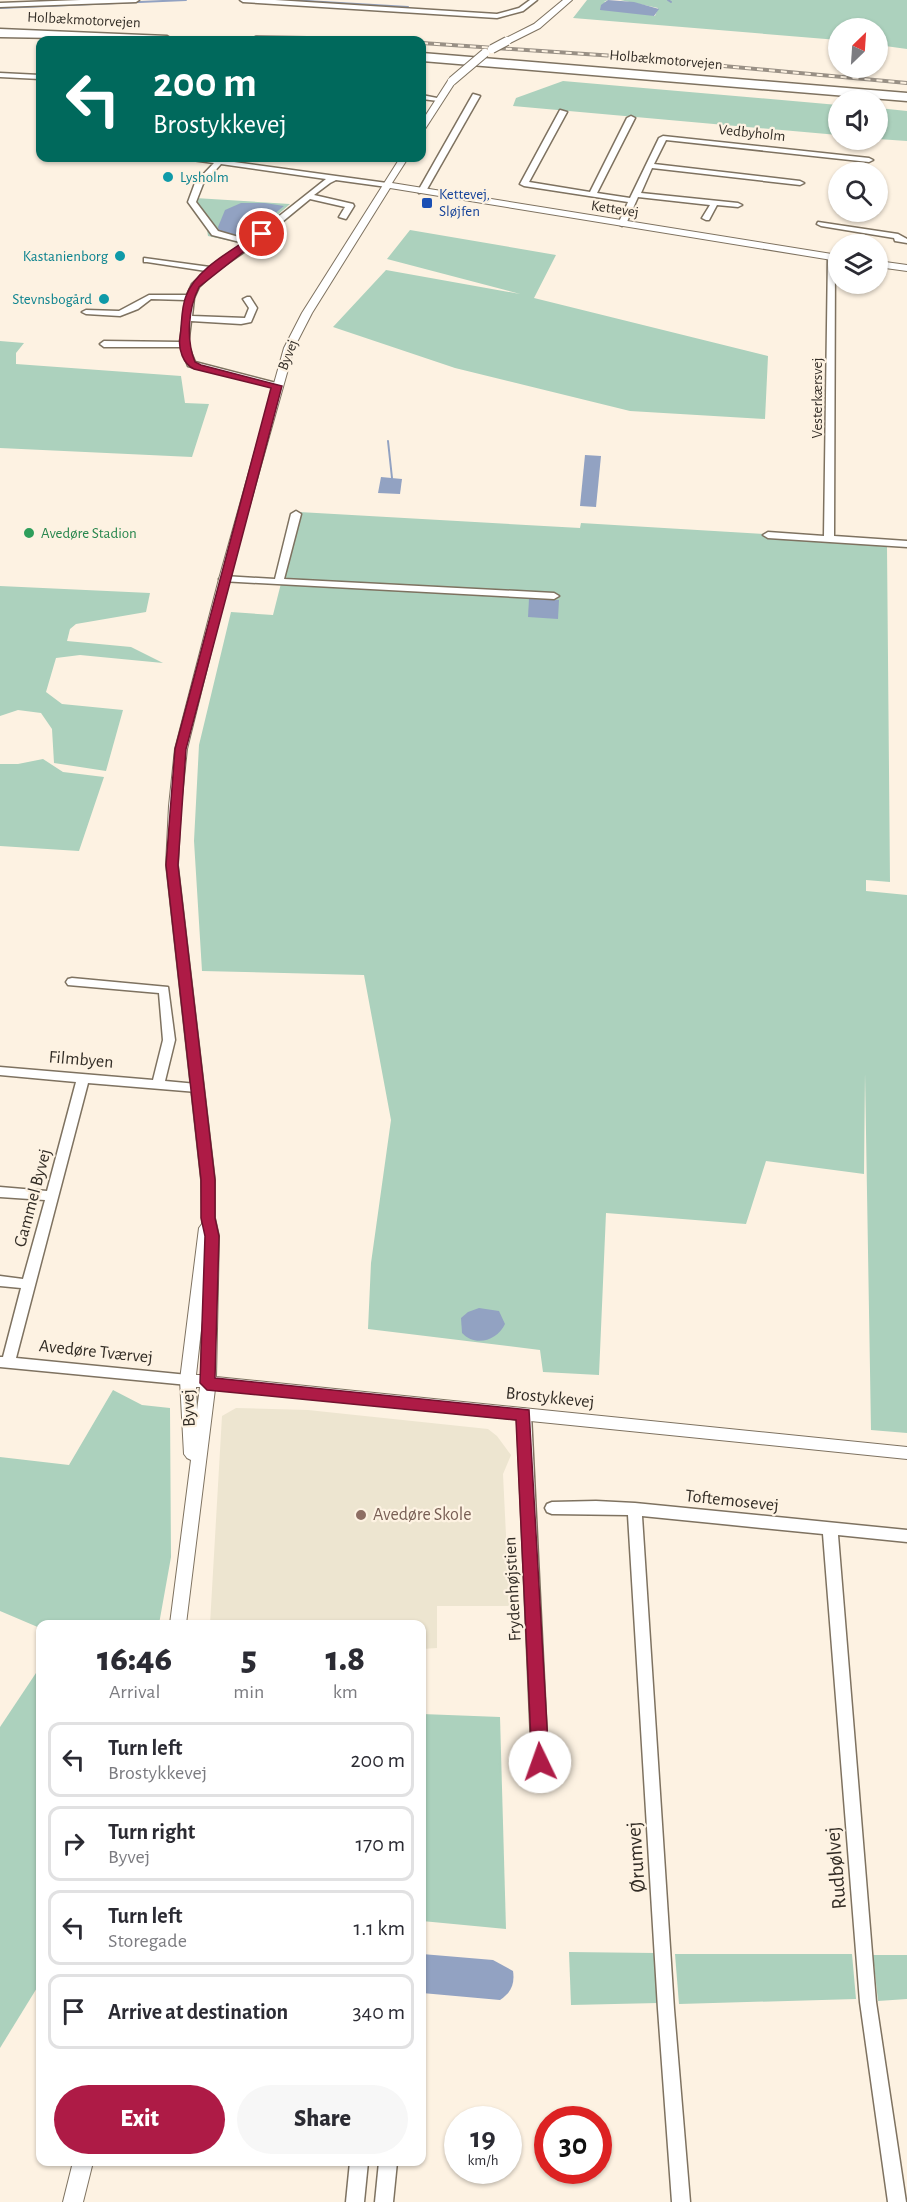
<!DOCTYPE html>
<html lang="en">
<head>
<meta charset="utf-8">
<style>
	body { margin:0; font-family:"Alegreya Sans",sans-serif; background:#f7f7f7; color:#2b2b33; height:100vh; display:flex; flex-direction:column; font-size:22px; white-space:nowrap }
	* { box-sizing:border-box; margin:0 }
	p { font-size:20px; color:#7c7c81 }
	.icon { flex:none; width:33px; height:33px; fill:none; stroke:currentColor; stroke-width:2; stroke-linecap:round; stroke-linejoin:round }
	.map { position:relative; flex:1; overflow:hidden }
	.details { position:absolute; left:36px; top:1620px; width:390px; height:546px; display:flex; flex-direction:column; background:#fff; border-radius:12px; box-shadow:0 2px 4px #0004 }
	.details>* { flex:none }
	.top-card { position:absolute; left:36px; top:36px; width:390px; height:126px; border-radius:12px; box-shadow:0 2px 4px #0004; background:#00695c; color:#fff; overflow:hidden }
	.needle { width:39px; rotate:25deg }
	.controls { position:absolute; left:828px; top:18px; display:grid; gap:12px }
	.controls a { display:grid; place-items:center; width:60px; height:60px; border-radius:50%; background:#fff; box-shadow:0 2px 4px #0004; font-size:30px }
	.speed { position:absolute; left:444px; top:2106px; display:flex; gap:12px; font-size:30px; font-weight:700; text-align:center }
	.speed>* { display:grid; place-content:center; width:78px; height:78px; border-radius:50%; background:#fff; box-shadow:0 2px 4px #0004; line-height:1 }
	.speed small { font-size:15px; font-weight:400 }
	.speed .limit { border:9px solid #d22; background:#fff; color:#111 }
	.pin { position:absolute; display:grid; place-items:center; width:51px; height:51px; color:#fff; margin:-26px; border:3px solid #fff; border-radius:50%; box-shadow:0 2px 6px #0007 }
	.me { position:absolute; width:66px; margin:-33px; rotate:357deg; stroke-linejoin:round; filter:drop-shadow(0 0 4px #0008) }
	.turn { display:flex; align-items:center; gap:21px; height:126px; padding:0 18px; font-size:27px }
	.turn .icon { width:78px; height:78px; stroke-width:2.5 }
	.turn b { display:block; font-size:42px; line-height:51px }
	.eta { display:flex; justify-content:space-evenly; align-items:center; height:102px; text-align:center }
	.eta b { font-size:36px; font-weight:800; line-height:42px }
	.cta { display:flex; gap:12px; margin-top:auto; padding:12px 18px }
	.cta a { flex:1; height:69px; border-radius:36px; background:#ae1b46; color:#fff; font-size:24px; font-weight:800; line-height:69px; text-align:center }
	.cta a+a { background:#f7f7f7; color:#2b2b33 }
	ul { padding:0; list-style:none }
	li { display:flex; align-items:center; gap:18px; height:75px; margin:0 12px 9px; padding:0 6px; border:3px solid #e1e1e2; border-radius:12px }
	li div { flex:1 }
	li b { display:block; font-size:22px }
	li em { font-style:normal }
	.map>svg:first-child { display:block }
</style>
</head>
<body>
<div class="map">
<svg width="907" height="2202" viewBox="0 0 907 2202">
	<rect width="100%" height="100%" fill="#fdf2e2"/>
	<polygon fill="#ede5d0" points="236,1408 308,1410 488,1429 497,1436 511,1455 503,1474 507,1556 517,1558 520,1606 437,1606 437,1648 422,1649 422,1624 210,1624 222,1416"/>
	<g fill="#acd1bd">
		<polygon points="587,0 608,0 604,2 655,16 658,8 620,0 907,0 907,49 878,45 878,28 838,28 838,40 573,18"/>
		<polygon points="563,81 838,105 838,135 513,106 516,98"/>
		<polygon points="878,108 907,111 907,141 878,139"/>
		<polygon points="195,198 290,204 244,244 208,236 207,230 212,227"/>
		<polygon points="410,230 556,255 534,298 768,356 765,419 630,411 455,368 333,327 386,270 520,294 387,259"/>
		<polygon points="0,341 24,343 16,353 16,364 181,376 185,403 209,404 192,457 0,448"/>
		<polygon points="299,512 580,528 581,523 879,541 879,546 887,547 890,882 866,880 866,891 907,895 907,1433 871,1430 865,1073 864,1174 766,1161 746,1224 606,1213 599,1375 543,1372 540,1350 368,1329 371,1263 391,1120 364,975 202,971 194,841 199,745 231,612 273,615"/>
		<polygon points="0,586 150,593 146,612 76,624 70,629 67,641 131,647 163,663 80,655 56,658 46,692 62,704 123,710 106,771 54,763 52,729 41,713 18,710 0,716"/>
		<polygon points="43,759 63,772 104,777 79,851 0,846 0,764 18,764"/>
		<polygon points="113,1390 142,1405 170,1408 171,1557 159,1624 40,1624 40,1628 0,1611 0,1457 69,1465"/>
		<polygon points="40,1667 40,1983 0,2048 0,1727"/>
		<polygon points="422,1714 500,1717 506,1929 422,1921"/>
		<polygon points="569,1952 655,1953 658,2003 571,2005"/>
		<polygon points="675,1954 852,1954 856,1999 679,2004"/>
		<polygon points="873,1955 907,1955 907,1999 878,2001"/>
	</g>
	<g fill="#92a2c2">
		<polygon points="608,0 634,2 659,9 654,16 600,10 601,5"/>
		<polygon points="241,203 265,203 284,206 246,237 219,232 218,227 225,210"/>
		<polygon points="585,455 601,456 596,507 580,506"/>
		<polygon points="381,477 402,479 400,494 378,493"/>
		<polygon points="529,599 559,600 558,619 528,617"/>
		<path d="M479,1308L499,1311L505,1324C497,1341 475,1347 462,1333L461,1318L468,1312Z"/>
		<path d="M422,1954L493,1960L513,1971C515,1984 511,1993 500,2000L422,1993Z"/>
	</g>
	<g fill="none" stroke-linecap="round" stroke-linejoin="round">
		<g stroke="#92a2c2" stroke-width="2">
			<polyline points="289,0 408,7"/>
			<polyline points="668,0 671,2"/>
			<polyline points="0,8 186,0"/>
			<polyline points="388,441 392,478"/>
		</g>
		<defs>
			<g id="minor">
				<polygon points="81,0 139,0 136,2 0,7 0,3"/>
				<polygon points="240,0 275,0 497,14 519,8 530,0 537,0 523,11 497,18 243,2"/>
				<polygon points="0,73 40,75 40,79 0,77"/>
				<polygon points="473,94 480,96 426,191 419,193 418,191"/>
				<polygon points="422,95 442,99 438,101 422,99"/>
				<polygon points="560,110 567,112 529,182 590,192 627,118 631,116 635,118 597,193 630,198 659,138 663,136 869,158 873,160 869,162 666,140 654,164 800,181 804,183 800,185 652,168 641,193 738,203 742,205 738,207 717,205 709,220 706,220 702,218 710,205 638,197 626,224 622,226 618,224 628,202 524,186 520,184"/>
				<path d="M189,158H205L387,183L391,185L387,187L336,180L330,183L314,195L353,204L354,206L346,219L339,217L345,207L310,199L254,245L215,272L199,287L194,298L192,316L245,318L249,308L243,299L247,297H250L257,308L251,322L241,324L191,321L188,345L195,362L280,384V388L188,366L181,347H104L100,344L104,341L180,342L186,300L151,299L138,309L120,316L86,314L82,312L86,310L119,311L149,295H187L192,284L206,271L147,262H144V258L210,267L244,243L212,235L188,202L195,183L214,163L192,160ZM221,164L326,179L249,240L218,231L196,202L203,184Z"/>
				<polygon points="818,222 898,234 907,239 907,243 895,241 894,238 821,226 817,224"/>
				<polygon points="828,255 835,257 834,536 907,541 907,547 768,538 763,535 768,532 824,536"/>
				<polygon points="296,511 301,514 284,579 554,593 559,596 554,599 221,581 219,579 224,576 275,579 291,514"/>
				<polygon points="72,978 168,987 175,1040 165,1081 197,1084 203,1088 197,1092 88,1083 16,1358 188,1375 193,1376 195,1380 193,1384 188,1385 0,1367 0,1357 3,1357 21,1288 0,1286 0,1276 23,1279 45,1200 0,1197 0,1187 47,1191 76,1082 0,1075 0,1067 153,1080 163,1040 159,993 68,985 66,982 68,979"/>
				<polygon points="524,1409 529,1410 531,1414 548,1762 545,1767 540,1769 535,1767 532,1762 517,1414 519,1410"/>
				<polygon points="596,1501 635,1503 907,1530 907,1542 838,1535 876,2002 906,2202 888,2202 860,2002 823,1534 642,1516 674,2009 690,2202 672,2202 658,2009 628,1515 552,1514 547,1512 545,1508 547,1504 552,1502"/>
				<polygon points="350,2162 368,2162 364,2202 346,2202"/>
				<polygon points="379,2162 397,2162 393,2202 375,2202"/>
			</g>
			<g id="tertiary">
				<polygon points="563,0 572,0 540,28 510,43 504,43 504,39 534,24"/>
				<polygon points="449,79 456,81 425,129 422,129 422,121"/>
				<path d="M400,158H408L392,183L838,255V261L390,188L312,313L294,348L229,579L187,749L181,806L178,865L215,1180V1218L219,1236L216,1377L907,1447V1459L215,1389L186,1624H170L191,1460L187,1458L184,1454L180,1380L199,1228L202,1224L201,1180L166,865L169,806L175,749L219,579L284,348L302,313ZM202,1321L201,1375H196ZM196,1387H200L197,1410Z"/>
				<polygon points="878,261 907,265 907,271 878,267"/>
				<polygon points="73,2162 93,2162 83,2202 63,2202"/>
			</g>
			<g id="motorway">
				<polygon points="0,29 167,36 173,40 0,37"/>
				<polygon points="422,53 907,93 907,101 422,61"/>
			</g>
		</defs>
		<use href="#minor" stroke="#7e7260" stroke-width="3"/>
		<use href="#tertiary" stroke="#7e7260" stroke-width="2"/>
		<use href="#motorway" stroke="#7e7260" stroke-width="3"/>
		<use href="#minor" fill="#fff" fill-rule="evenodd"/>
		<use href="#tertiary" fill="#fff" fill-rule="evenodd"/>
		<use href="#motorway" fill="#fff" fill-rule="evenodd"/>
		<defs>
			<g id="rail">
				<polyline points="256,37 410,40"/>
				<polyline points="422,43 615,56 907,83"/>
			</g>
		</defs>
		<use href="#rail" stroke="#999085" stroke-width="4"/>
		<use href="#rail" stroke="#fdf2e2" stroke-width="2" stroke-dasharray="6" stroke-linecap="butt"/>
		<defs>
			<g id="tertiary-bridge">
				<polyline points="492,49 507,41"/>
				<polyline points="452,81 485,53"/>
			</g>
		</defs>
		<use href="#tertiary-bridge" stroke="#7e7260" stroke-width="10" stroke-linecap="butt"/>
		<use href="#tertiary-bridge" stroke="#fff" stroke-width="8"/>
	</g>
	<path fill="#ae1b46" stroke="#71122e" stroke-width="1.5" d="M258,232L266,234L199,287C188,309 186,340 195,362L201,365L282,386L186,749L178,865L215,1180V1218L219,1236L215,1378L529,1410L549,1762L546,1767L540,1770L534,1767L532,1762L516,1420L207,1390L200,1383L205,1236L201,1218V1180L166,865L175,749L271,388L194,369C183,364 178,349 180,337C182,324 181,308 186,296C196,268 235,249 258,232Z"/>
	<g fill="#0f9aa8" stroke="#fdf2e2" stroke-width="2">
		<circle cx="168" cy="177" r="6"/>
		<circle cx="120" cy="256" r="6"/>
		<circle cx="104" cy="299" r="6"/>
	</g>
	<rect fill="#1a4fb4" stroke="#fdf2e2" stroke-width="2" x="421" y="197" width="12" height="12" rx="3"/>
	<circle fill="#2e9e5b" stroke="#fdf2e2" stroke-width="2" cx="29" cy="533" r="6"/>
	<circle fill="#8d6e63" stroke="#fdf2e2" stroke-width="2" cx="361" cy="1515" r="6"/>
	<g text-anchor="middle" dominant-baseline="central" stroke-width="4.5" stroke-linejoin="round" paint-order="stroke">
		<g font-size="15" fill="#332d26" stroke="#fdf2e2">
			<text transform="translate(84 20) rotate(3)">Holbækmotorvejen</text>
			<text transform="translate(666 60) rotate(5)">Holbækmotorvejen</text>
			<text transform="translate(752 133) rotate(6)">Vedbyholm</text>
			<text transform="translate(615 209) rotate(9)">Kettevej</text>
			<text transform="translate(288 355) rotate(-69)">Byvej</text>
			<text transform="translate(817 398) rotate(-90)">Vesterkærsvej</text>
		</g>
		<g font-size="15" fill="#0d838f" stroke="#fdf2e2" text-anchor="end">
			<text x="180" y="177" text-anchor="start">Lysholm</text>
			<text x="108" y="256">Kastanienborg</text>
			<text x="92" y="299">Stevnsbogård</text>
		</g>
		<g font-size="15" fill="#164399" stroke="#fdf2e2" text-anchor="start">
			<text x="439" y="194">Kettevej,<tspan x="439" dy="17">Sløjfen</tspan></text>
		</g>
		<g font-size="15" fill="#27864d" stroke="#fdf2e2" text-anchor="start">
			<text x="41" y="533">Avedøre Stadion</text>
		</g>
		<g font-size="18" fill="#332d26" stroke="#fdf2e2">
			<text transform="translate(81 1060) rotate(5)">Filmbyen</text>
			<text transform="translate(33 1198) rotate(-75)">Gammel Byvej</text>
			<text transform="translate(96 1352) rotate(6)">Avedøre Tværvej</text>
			<text transform="translate(550 1398) rotate(6)">Brostykkevej</text>
			<text transform="translate(189 1408) rotate(-92)">Byvej</text>
			<text transform="translate(732 1501) rotate(6)">Toftemosevej</text>
			<text transform="translate(513 1589) rotate(-93)">Frydenhøjstien</text>
		</g>
		<g font-size="18" fill="#785e54" stroke="#fdf2e2" text-anchor="start">
			<text x="373" y="1515">Avedøre Skole</text>
		</g>
		<g font-size="21" fill="#332d26" stroke="#fdf2e2">
			<text transform="translate(636 1857) rotate(-94)">Ørumvej</text>
			<text transform="translate(836 1868) rotate(-95)">Rudbølvej</text>
		</g>
	</g>
</svg>
<div class="controls">
<a><svg class="needle" viewBox="-14 -14 28 28"><path d="M0-13l5 13h-10z" fill="#e53935"/><path d="M0 13l5-13h-10z" fill="#7c7c81"/></svg></a>
<a><svg class="icon" aria-label="sound" viewBox="0 0 24 24"><path d="M4 9h4l5-4v14l-5-4H4zM17 9q2 3 0 6"/></svg></a>
<a><svg class="icon" aria-label="search" viewBox="0 0 24 24"><circle cx="10" cy="10" r="6"/><path d="M15 15l6 6"/></svg></a>
<a><svg class="icon" aria-label="layers" viewBox="0 0 24 24"><path d="M12 4l9 5-9 5-9-5zM3 14l9 5 9-5"/></svg></a>
</div>
<div class="speed"><div>19<small>km/h</small></div><div class="limit">30</div></div>
<div class="pin" style="left:262px;top:234px;background:#d93025"><svg class="icon" aria-label="arrive" viewBox="0 0 24 24"><path d="M6 21V4h12l-3 4 3 4H6"/></svg></div>
<svg class="me" style="left:540px;top:1762px" viewBox="-20 -20 40 40"><circle r="19" fill="#fff"/><path d="M0-13L10 11 0 6-10 11z" fill="#ae1b46"/></svg>
<div class="top-card">
<div class="turn"><svg class="icon" aria-label="left" viewBox="0 0 24 24"><path d="M17 20v-9H6M10 6l-5 5 5 5"/></svg><div><b>200 m</b>Brostykkevej</div></div>
</div>
<section class="details">
<div class="eta">
<div><b>16:46</b><p>Arrival</p></div>
<div><b>5</b><p>min</p></div>
<div><b>1.8</b><p>km</p></div>
</div>
<ul>
<li><svg class="icon" aria-label="left" viewBox="0 0 24 24"><path d="M17 20v-9H6M10 6l-5 5 5 5"/></svg><div><b>Turn left</b><p>Brostykkevej</p></div><em>200 m</em></li>
<li><svg class="icon" aria-label="right" viewBox="0 0 24 24"><path d="M7 20v-9h11M14 6l5 5-5 5"/></svg><div><b>Turn right</b><p>Byvej</p></div><em>170 m</em></li>
<li><svg class="icon" aria-label="left" viewBox="0 0 24 24"><path d="M17 20v-9H6M10 6l-5 5 5 5"/></svg><div><b>Turn left</b><p>Storegade</p></div><em>1.1 km</em></li>
<li><svg class="icon" aria-label="arrive" viewBox="0 0 24 24"><path d="M6 21V4h12l-3 4 3 4H6"/></svg><div><b>Arrive at destination</b></div><em>340 m</em></li>
</ul>
<div class="cta"><a>Exit</a><a>Share</a></div>
</section>
</div>
</body>
</html>
